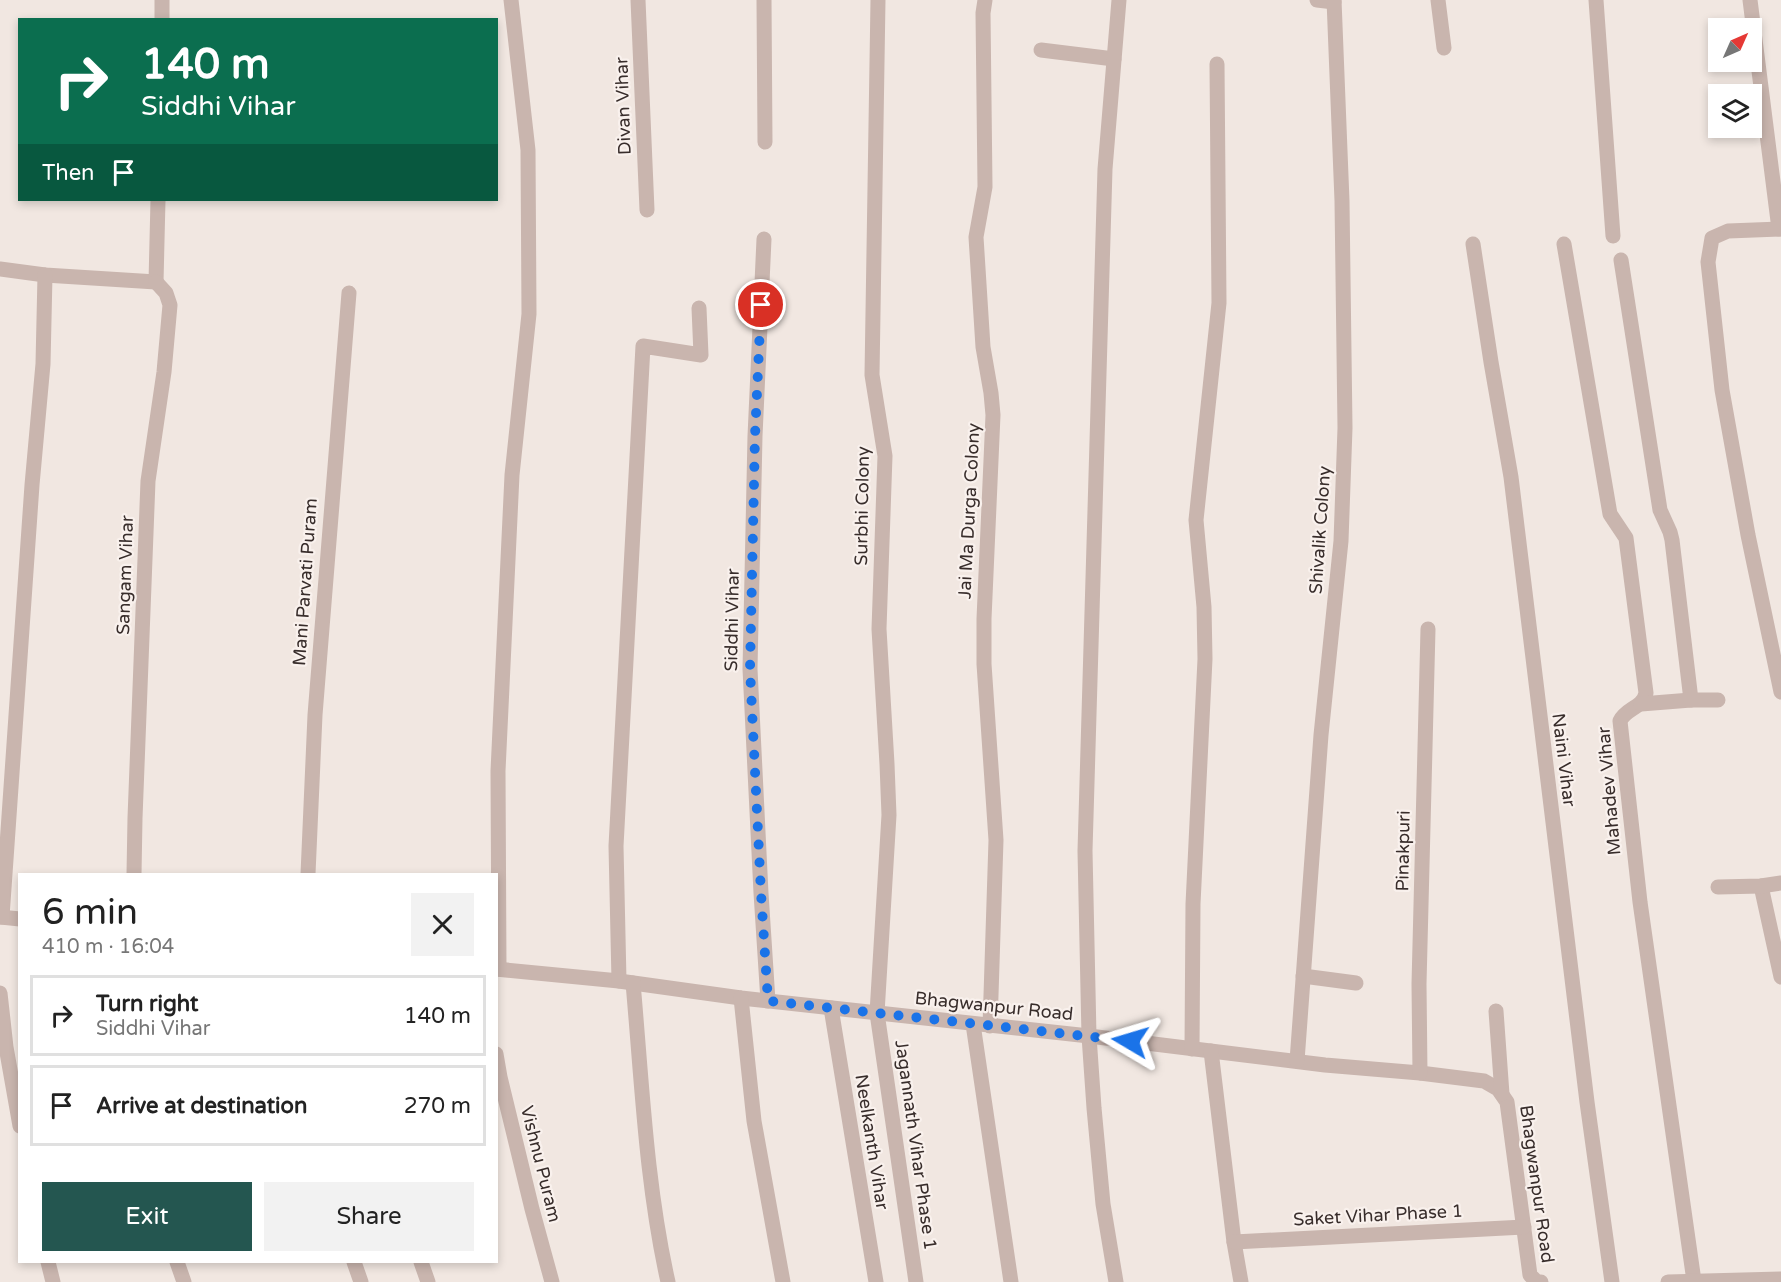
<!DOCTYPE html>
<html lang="en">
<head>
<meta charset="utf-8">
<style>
	body { margin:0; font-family:"Varela Round",sans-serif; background:#f2f2f2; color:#222; height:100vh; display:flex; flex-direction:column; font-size:22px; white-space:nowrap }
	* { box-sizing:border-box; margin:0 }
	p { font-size:20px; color:#767676 }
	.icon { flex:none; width:33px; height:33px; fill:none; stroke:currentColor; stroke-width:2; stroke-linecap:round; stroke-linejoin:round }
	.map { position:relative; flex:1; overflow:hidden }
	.panel { position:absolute; left:18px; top:873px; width:480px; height:390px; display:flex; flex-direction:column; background:#fff; border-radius:0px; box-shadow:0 3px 9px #0003 }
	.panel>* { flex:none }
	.hud { position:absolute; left:18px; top:18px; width:480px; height:183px; border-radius:0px; box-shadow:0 3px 9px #0003; background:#0b6e4f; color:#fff; overflow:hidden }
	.needle { width:39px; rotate:45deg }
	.tools { position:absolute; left:1708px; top:18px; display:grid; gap:12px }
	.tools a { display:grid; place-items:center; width:54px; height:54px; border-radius:0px; background:#fff; box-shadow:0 3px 9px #0003; font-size:30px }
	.pin { position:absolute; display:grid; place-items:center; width:51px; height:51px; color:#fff; margin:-26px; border:3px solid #fff; border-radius:50%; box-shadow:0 2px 6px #0007 }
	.me { position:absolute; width:66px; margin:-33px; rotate:277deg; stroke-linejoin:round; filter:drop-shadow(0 0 4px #0008) }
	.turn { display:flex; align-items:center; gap:21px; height:126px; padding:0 24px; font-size:27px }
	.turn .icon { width:78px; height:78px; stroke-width:2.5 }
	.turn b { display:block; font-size:42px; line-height:51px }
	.then { display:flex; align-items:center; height:57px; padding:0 24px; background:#0003; gap:12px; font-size:22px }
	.round { display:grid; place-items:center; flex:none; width:63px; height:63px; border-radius:0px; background:#f2f2f2 }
	.overview { display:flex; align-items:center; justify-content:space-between; height:102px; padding:0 24px }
	h1 { font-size:36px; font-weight:600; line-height:45px }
	.primary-button { display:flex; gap:12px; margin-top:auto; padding:12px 24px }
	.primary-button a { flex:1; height:69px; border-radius:0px; background:#245650; color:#fff; font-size:24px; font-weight:600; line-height:69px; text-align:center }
	.primary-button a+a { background:#f2f2f2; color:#222 }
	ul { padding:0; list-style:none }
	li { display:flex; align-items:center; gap:18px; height:81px; margin:0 12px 9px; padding:0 12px; border:3px solid #e0e0e0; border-radius:0px }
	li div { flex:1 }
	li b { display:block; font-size:22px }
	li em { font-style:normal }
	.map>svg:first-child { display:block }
</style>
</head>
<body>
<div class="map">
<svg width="1781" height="1282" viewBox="0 0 1781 1282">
	<rect width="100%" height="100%" fill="#f1e7e1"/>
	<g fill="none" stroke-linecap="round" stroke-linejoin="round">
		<g stroke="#c9b5ae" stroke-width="15">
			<polyline points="638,0 647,210"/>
			<polyline points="764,0 765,142"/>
			<polyline points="878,0 872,375 885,456 879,629 887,764 889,815 877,1013 916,1282"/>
			<polyline points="985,0 983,13 985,187 976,237 983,347 991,393 993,415 984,619 984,664 996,840 990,1026"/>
			<polyline points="1317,0 1334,2"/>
			<polyline points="1438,0 1444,48"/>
			<polyline points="1596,0 1613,236"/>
			<polyline points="1750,0 1779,229"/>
			<polyline points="162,20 162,0"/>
			<polyline points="1041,50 1114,59"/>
			<polyline points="1781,229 1728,231 1712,238 1708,262 1722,390 1748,535 1781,692"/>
			<polyline points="764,239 755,436 750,669 761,893 768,1001"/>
			<polyline points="1473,244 1491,362 1511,477 1587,1102 1612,1282"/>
			<path d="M1564,244L1610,514L1626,538L1646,693C1643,708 1626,708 1620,721L1640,902L1694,1281"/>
			<polyline points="1621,260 1660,510 1670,532 1672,540 1691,700"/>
			<polyline points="0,269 45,275 156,282"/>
			<polyline points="156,282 158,200"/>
			<polyline points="1641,704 1691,700 1718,700"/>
			<polyline points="134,874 135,818 148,481 164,372 170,305 166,293 156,282"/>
			<polyline points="308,874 315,715 349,293"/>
			<polyline points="1761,886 1781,977"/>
			<polyline points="1718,887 1761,886 1781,883"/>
			<polyline points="0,917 20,919"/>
			<polyline points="2,917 32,485 43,364 45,275"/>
			<polyline points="496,969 619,981 741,998 1089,1036 1325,1065 1420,1073 1484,1081 1498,1089 1507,1102 1530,1275 1537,1282 1541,1282"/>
			<polyline points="499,969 498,771 512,475 529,314 528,150 511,0"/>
			<polyline points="1303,976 1356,983"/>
			<polyline points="619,981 616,846 643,346 701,355 699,308"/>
			<path d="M633,983C642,1083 646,1184 668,1282"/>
			<polyline points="0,993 6,1047 20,1126"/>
			<polyline points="741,998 754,1121 783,1282"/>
			<polyline points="831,1008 876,1282"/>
			<polyline points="1496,1011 1502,1094"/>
			<polyline points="973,1024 1011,1282"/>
			<polyline points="1192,1049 1193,904 1205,659 1204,607 1196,520 1219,303 1217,64"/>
			<polyline points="1211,1051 1234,1242 1241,1282"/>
			<polyline points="496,1054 500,1077 532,1209 552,1282"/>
			<polyline points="1297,1061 1321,735 1341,541 1345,428 1342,201 1334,0"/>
			<polyline points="1420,1073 1419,984 1428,629"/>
			<polyline points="1234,1242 1524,1227"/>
			<polyline points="48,1262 53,1282"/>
			<polyline points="177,1262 184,1282"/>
			<polyline points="354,1262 361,1282"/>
			<polyline points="421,1262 428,1282"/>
			<polyline points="1116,1282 1103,1204 1094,1108 1089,1036 1085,851 1105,169 1119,0"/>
			<polyline points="1668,1282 1781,1279"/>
		</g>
	</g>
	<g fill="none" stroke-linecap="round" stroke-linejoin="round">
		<polyline stroke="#1a73e8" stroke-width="10" stroke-dasharray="0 18" points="761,305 755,436 750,669 761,893 768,1001 1130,1041"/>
	</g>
	<g text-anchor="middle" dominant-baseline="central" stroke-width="4.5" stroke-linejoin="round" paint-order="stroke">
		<g font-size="18" fill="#382d2b" stroke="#f9f1ed">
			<text transform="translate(623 106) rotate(-92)">Divan Vihar</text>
			<text transform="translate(862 506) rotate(-89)">Surbhi Colony</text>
			<text transform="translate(969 511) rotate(-87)">Jai Ma Durga Colony</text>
			<text transform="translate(1320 530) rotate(-86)">Shivalik Colony</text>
			<text transform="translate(125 575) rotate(-88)">Sangam Vihar</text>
			<text transform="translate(305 582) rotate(-86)">Mani Parvati Puram</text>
			<text transform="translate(732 620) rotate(-89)">Siddhi Vihar</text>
			<text transform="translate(1564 760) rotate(83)">Naini Vihar</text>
			<text transform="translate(1609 791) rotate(-95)">Mahadev Vihar</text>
			<text transform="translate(1403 851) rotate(-89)">Pinakpuri</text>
			<text transform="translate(994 1006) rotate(6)">Bhagwanpur Road</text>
			<text transform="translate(872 1142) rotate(81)">Neelkanth Vihar</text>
			<text transform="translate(916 1145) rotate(82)">Jagannath Vihar Phase 1</text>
			<text transform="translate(541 1164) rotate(76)">Vishnu Puram</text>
			<text transform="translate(1537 1184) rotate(82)">Bhagwanpur Road</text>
			<text transform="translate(1378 1215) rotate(-3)">Saket Vihar Phase 1</text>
		</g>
	</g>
</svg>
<div class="tools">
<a><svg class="needle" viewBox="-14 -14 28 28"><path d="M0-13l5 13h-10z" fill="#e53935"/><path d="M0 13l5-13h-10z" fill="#767676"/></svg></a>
<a><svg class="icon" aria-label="layers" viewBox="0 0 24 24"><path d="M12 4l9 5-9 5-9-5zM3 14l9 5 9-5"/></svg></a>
</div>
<div class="pin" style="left:761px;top:305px;background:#d93025"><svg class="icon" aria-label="arrive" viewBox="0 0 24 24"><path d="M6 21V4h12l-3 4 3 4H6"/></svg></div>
<svg class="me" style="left:1130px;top:1041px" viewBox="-20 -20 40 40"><path d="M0-17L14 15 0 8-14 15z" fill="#1a73e8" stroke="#fff" stroke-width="4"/></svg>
<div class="hud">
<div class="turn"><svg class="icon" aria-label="right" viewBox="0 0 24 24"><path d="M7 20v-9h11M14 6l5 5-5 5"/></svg><div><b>140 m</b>Siddhi Vihar</div></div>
<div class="then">Then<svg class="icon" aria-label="arrive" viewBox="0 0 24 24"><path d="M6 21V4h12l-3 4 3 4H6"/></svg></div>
</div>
<section class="panel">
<div class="overview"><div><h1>6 min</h1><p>410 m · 16:04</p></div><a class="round"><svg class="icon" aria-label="close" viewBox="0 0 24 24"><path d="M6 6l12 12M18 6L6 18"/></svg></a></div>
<ul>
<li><svg class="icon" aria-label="right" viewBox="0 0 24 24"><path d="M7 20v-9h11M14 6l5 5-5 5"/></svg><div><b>Turn right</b><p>Siddhi Vihar</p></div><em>140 m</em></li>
<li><svg class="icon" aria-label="arrive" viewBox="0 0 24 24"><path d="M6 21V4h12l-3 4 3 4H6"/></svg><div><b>Arrive at destination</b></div><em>270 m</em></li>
</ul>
<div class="primary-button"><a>Exit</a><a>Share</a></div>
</section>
</div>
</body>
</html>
